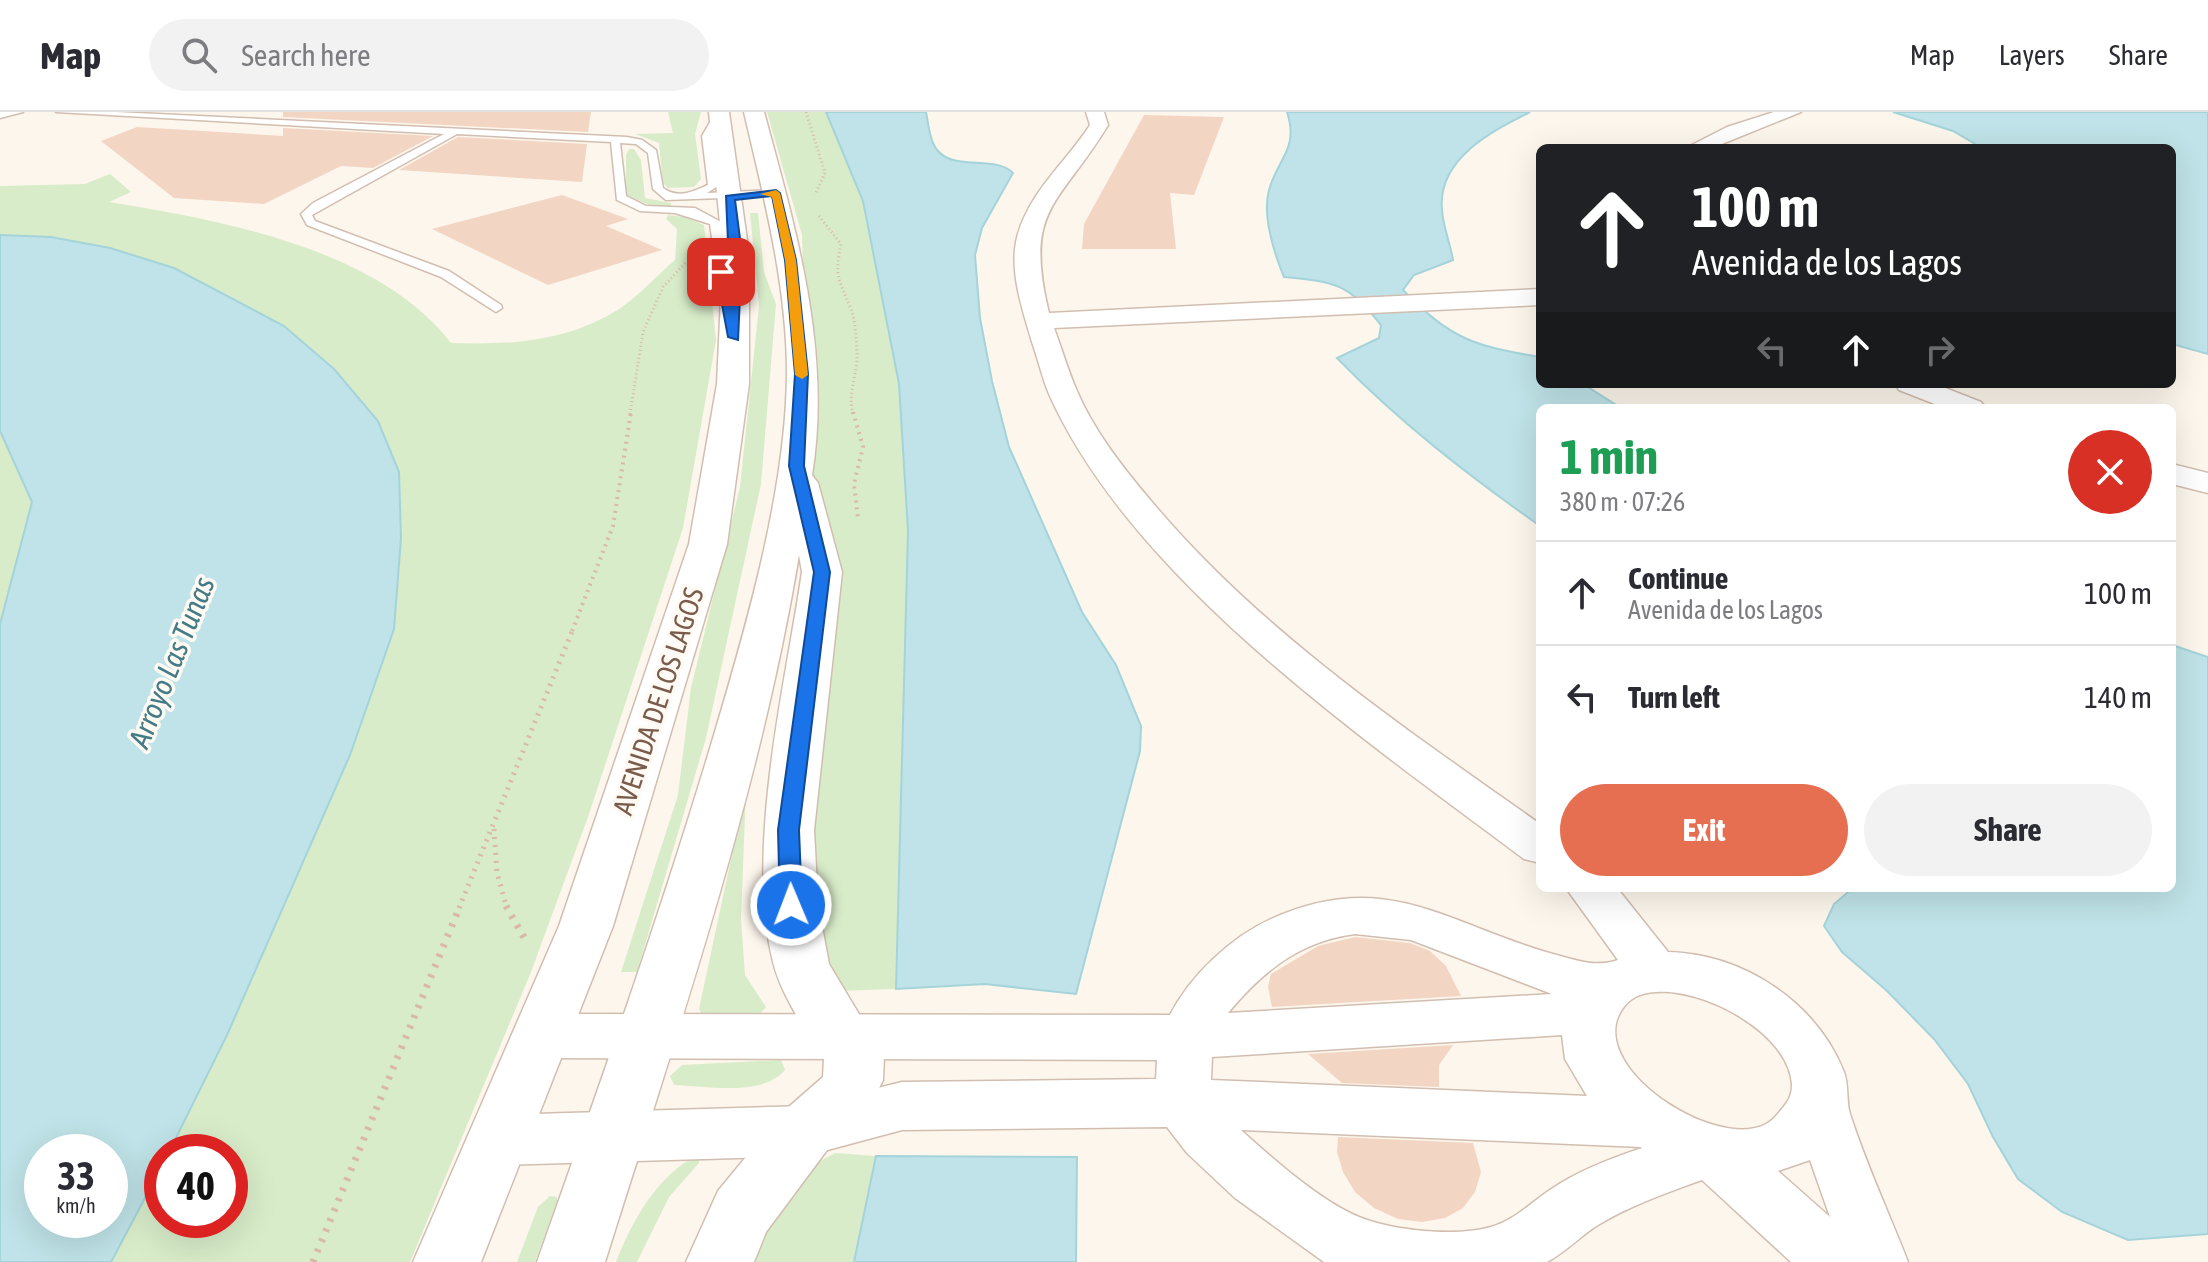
<!DOCTYPE html>
<html lang="en">
<head>
<meta charset="utf-8">
<style>
	body { margin:0; font-family:"Asap Condensed",sans-serif; background:#f2f2f3; color:#2b2b33; height:100vh; display:flex; flex-direction:column; font-size:30px; white-space:nowrap }
	* { box-sizing:border-box; margin:0 }
	p { font-size:26px; color:#7c7c81 }
	.icon { flex:none; width:44px; height:44px; fill:none; stroke:currentColor; stroke-width:2; stroke-linecap:round; stroke-linejoin:round }
	.map { position:relative; flex:1; overflow:hidden }
	.side { position:absolute; left:1536px; top:292px; width:640px; height:488px; display:flex; flex-direction:column; background:#fff; border-radius:12px; box-shadow:0 8px 32px #0002 }
	.side>* { flex:none }
	.banner { position:absolute; left:1536px; top:32px; width:640px; height:244px; border-radius:12px; box-shadow:0 8px 32px #0002; background:#202124; color:#fff; overflow:hidden }
	.speed { position:absolute; left:24px; top:1022px; display:flex; gap:16px; font-size:40px; font-weight:700; text-align:center }
	.speed>* { display:grid; place-content:center; width:104px; height:104px; border-radius:50%; background:#fff; box-shadow:0 8px 32px #0002; line-height:1 }
	.speed small { font-size:20px; font-weight:400 }
	.speed .limit { border:12px solid #d22; background:#fff; color:#111 }
	.pin { position:absolute; display:grid; place-items:center; width:68px; height:68px; color:#fff; margin:-34px; border-radius:16px; box-shadow:0 4px 12px #0006 }
	.me { position:absolute; width:88px; margin:-44px; rotate:359deg; stroke-linejoin:round; filter:drop-shadow(0 0 6px #0008) }
	.turn { display:flex; align-items:center; gap:28px; height:168px; padding:0 24px; font-size:36px }
	.turn .icon { width:104px; height:104px; stroke-width:2.5 }
	.turn b { display:block; font-size:56px; line-height:68px }
	.lanes { display:flex; align-items:center; height:76px; padding:0 24px; background:#0003; justify-content:center; gap:40px; direction:ltr }
	.lanes .off { opacity:.35 }
	.round { display:grid; place-items:center; flex:none; width:84px; height:84px; border-radius:42px; background:#f2f2f3 }
	.summary { display:flex; align-items:center; justify-content:space-between; height:136px; padding:0 24px }
	h1 { font-size:48px; font-weight:700; line-height:60px; color:#1e9e55 }
	.cta { display:flex; gap:16px; margin-top:auto; padding:16px 24px }
	.cta a { flex:1; height:92px; border-radius:48px; background:#e76f51; color:#fff; font-size:32px; font-weight:700; line-height:92px; text-align:center }
	.cta a+a { background:#f2f2f3; color:#2b2b33 }
	ul { padding:0; list-style:none }
	li { display:flex; align-items:center; gap:24px; height:104px; padding:0 24px; border-top:2px solid #e1e1e2 }
	li div { flex:1 }
	li b { display:block; font-size:30px }
	li em { font-style:normal }
	header { display:flex; align-items:center; gap:48px; box-sizing:border-box; height:112px; padding:0 40px; background:#fff; border-bottom:2px solid #e1e1e2 }
	header strong { font-size:38px }
	nav { display:flex; gap:44px; margin-inline-start:auto; font-size:28px }
	.search { width:560px; height:72px; background:#f2f2f3; display:flex; align-items:center; gap:20px; box-sizing:border-box; padding:0 28px; border-radius:44px; color:#7c7c81; font-size:30px }
	.map>svg:first-child { display:block }
</style>
</head>
<body>
<header>
<strong>Map</strong>
<div class="search"><svg class="icon" aria-label="search" viewBox="0 0 24 24"><circle cx="10" cy="10" r="6"/><path d="M15 15l6 6"/></svg>Search here</div>
<nav><a>Map</a><a>Layers</a><a>Share</a></nav>
</header>
<div class="map">
<svg width="2208" height="1150" viewBox="0 0 2208 1150">
	<rect width="100%" height="100%" fill="#fdf6ec"/>
	<g fill="#d8ecc9">
		<polygon points="668,0 701,0 695,22 701,67 694,75 668,76 663,71 659,31 635,22 673,21"/>
		<polygon points="767,0 826,0 828,3 863,89 899,273 908,419 896,877 835,879 802,791 809,360 802,123"/>
		<polygon points="629,37 634,37 641,48 645,86 671,91 671,95 649,93 626,83 626,43"/>
		<path d="M110,62L131,80L109,90C220,108 378,136 451,231C510,233 567,230 619,197C639,184 657,163 675,148L677,117L666,107L668,103L685,105L704,113L716,228L683,416L588,705L531,860L410,1150H111L162,1054V1108H230V1040H169L227,923L350,643L394,517L401,426L399,360L378,309L334,257L284,214L174,156L110,136L51,125L0,123V74L85,72Z"/>
		<polygon points="750,101 758,101 764,160 776,192 761,372 706,626 637,860 621,860 678,683 691,576 740,375 759,194"/>
		<polygon points="0,319 32,390 0,512"/>
		<polygon points="746,677 741,807 745,863 766,895 758,904 703,905 699,897"/>
		<path d="M781,948L785,958C762,985 707,974 674,973L670,964L682,953Z"/>
		<polygon points="835,1041 876,1044 854,1150 742,1150 799,1060"/>
		<path d="M698,1043L699,1051L669,1085L637,1150H616C632,1109 658,1062 698,1043Z"/>
		<polygon points="550,1084 557,1085 557,1090 535,1150 517,1150 538,1095"/>
	</g>
	<g fill="#bfe3e8" stroke="#a5d3da" stroke-width="2" fill-rule="evenodd">
		<path d="M826,0H926C928,10 929,22 933,31C946,63 994,41 1013,61L982,116L975,143L980,206L992,269L1009,335L1082,500L1116,553L1141,614L1140,639L1076,882L985,872L896,877L908,419L899,272L863,89Z"/>
		<path d="M1287,0H1530C1492,19 1437,47 1442,98C1443,114 1450,131 1453,148L1414,163L1403,178C1451,227 1473,234 1540,245V272H1583L1621,296H1540V414C1468,363 1399,310 1337,246L1379,226L1381,213C1347,171 1337,170 1284,165C1274,141 1262,103 1269,78C1278,46 1299,37 1287,0Z"/>
		<polygon points="1893,0 2208,0 2208,242 2172,232 2172,36 1982,36 1953,19"/>
		<path d="M0,123L51,125L110,136L174,156L284,214L334,257L378,309L399,360L401,426L394,517L350,643L227,923L169,1040H162V1054L111,1150H0V512L32,390L0,319ZM42,1040H110V1108H42Z"/>
		<polygon points="2172,533 2208,545 2208,1122 2128,1128 2062,1100 2018,1067 1993,1025 1968,972 1934,927 1886,878 1842,840 1824,814 1834,792 1853,776 2172,776"/>
		<polygon points="876,1044 1077,1045 1076,1150 854,1150"/>
	</g>
	<g fill="#f3d5c3">
		<polygon points="283,0 591,0 588,20 283,5"/>
		<polygon points="1144,3 1224,5 1194,83 1170,81 1176,137 1082,137 1084,112"/>
		<polygon points="137,15 283,24 283,16 433,24 373,56 341,54 264,92 174,86 101,29"/>
		<polygon points="458,25 587,32 582,70 399,58"/>
		<polygon points="562,83 628,107 606,114 662,138 548,173 432,117"/>
		<polygon points="1355,825 1410,831 1430,839 1446,854 1461,884 1272,895 1268,875 1271,862 1318,834"/>
		<polygon points="1453,933 1439,953 1439,975 1342,971 1308,942"/>
		<polygon points="1338,1025 1473,1031 1481,1060 1475,1080 1463,1096 1445,1106 1422,1110 1398,1107 1374,1096 1355,1080 1343,1060 1337,1040"/>
	</g>
	<g fill="none" stroke-linecap="round" stroke-linejoin="round">
		<defs>
			<g id="service">
				<polygon points="0,0 23,0 0,6"/>
				<path d="M56,0H116L627,25L642,28L656,38L663,76C679,87 691,80 708,73L702,24L716,0H722L712,24L718,74L707,81L776,78L781,81L776,84L666,88L653,77L648,41L636,32L620,31L626,84L646,94L695,96L721,110L733,189L727,193L721,189L710,112L675,101L640,99L617,88L611,30L457,22L312,103L315,109L449,159L501,193L502,196L496,200L441,165L307,113L301,102L313,91L444,22Z"/>
			</g>
			<g id="minor">
				<path d="M1086,0H1104L1108,13C1060,93 1023,95 1049,201L1540,177V193L1054,216C1062,237 1068,259 1077,279C1094,319 1124,357 1152,390C1260,519 1403,615 1540,712V751L1524,747C1364,627 1132,468 1049,282C1042,265 1038,247 1032,230C1023,199 1010,162 1016,130C1026,82 1065,52 1090,13Z"/>
				<polygon points="1774,0 1801,0 1712,36 1686,36 1727,15"/>
				<polygon points="1895,272 1935,272 1981,290 1986,296 1945,296 1899,278"/>
				<polygon points="2172,352 2208,361 2208,381 2172,372"/>
				<path d="M1566,776H1617L1668,840C1744,842 1816,890 1844,960C1849,974 1846,989 1850,1002C1866,1052 1889,1101 1908,1150H1791L1702,1068C1666,1081 1631,1093 1598,1113C1580,1124 1566,1140 1547,1150H1324L1235,1086L1187,1041L1167,1015L902,1018L805,1044L497,1053L477,1046L468,1028L477,1010L497,1003L805,994L902,970L1156,967L1157,948L541,946L522,939L514,924L522,909L541,902L1170,903C1190,864 1231,825 1271,807C1387,755 1446,812 1553,842C1575,848 1596,856 1618,848ZM1355,822L1411,828L1552,882L1228,901C1263,859 1300,829 1355,822ZM1656,880C1703,876 1789,920 1792,973C1792,987 1785,993 1776,1004C1736,1052 1584,960 1621,899C1629,886 1640,881 1656,880ZM1562,923L1565,947L1587,984L1211,968L1212,945ZM1241,1018L1641,1035L1642,1036C1612,1046 1580,1058 1553,1076C1532,1089 1516,1108 1491,1115C1456,1125 1393,1119 1359,1105C1320,1089 1272,1046 1241,1018ZM1810,1048L1830,1105L1778,1059Z"/>
			</g>
			<g id="tertiary">
				<polygon points="709,0 729,0 749,142 749,272 727,432 613,814 481,1150 413,1150 559,814 689,432 717,272 723,142"/>
				<path d="M744,0H764C796,118 832,240 812,363L818,371L842,460L814,718L818,793L829,852L884,944L883,968L865,1005L827,1038L766,1120L754,1150H686L718,1079L783,1000L823,965L824,947C806,919 781,883 773,850C745,737 785,575 802,460L799,443C759,684 678,917 605,1150H537C599,975 661,801 714,623C747,512 786,378 787,262C787,173 764,86 744,0Z"/>
			</g>
		</defs>
		<use href="#service" stroke="#d1beb0" stroke-width="3"/>
		<use href="#minor" stroke="#d1beb0" stroke-width="3"/>
		<use href="#tertiary" stroke="#d1beb0" stroke-width="3"/>
		<g stroke="#d9b8a5" stroke-width="3" stroke-dasharray="1 3" stroke-linecap="butt">
			<polyline points="806,0 825,61 815,83"/>
			<path d="M819,104L841,132C834,168 839,166 851,197C856,210 856,228 857,241C858,263 847,280 853,302"/>
			<polyline points="630,302 643,220 663,175 687,149"/>
		</g>
		<g stroke="#d9b8a5" stroke-width="4" stroke-dasharray="2 5" stroke-linecap="butt">
			<polyline points="853,300 863,335 854,372 858,406"/>
			<polyline points="572,519 613,414 631,300"/>
		</g>
		<g stroke="#d9b8a5" stroke-width="5" stroke-dasharray="2 6" stroke-linecap="butt">
			<polyline points="494,717 497,761 507,796"/>
			<polyline points="459,796 573,517"/>
		</g>
		<g stroke="#d9b8a5" stroke-width="7" stroke-dasharray="3 8" stroke-linecap="butt">
			<polyline points="506,794 525,827"/>
			<polyline points="313,1150 460,794"/>
		</g>
		<use href="#service" fill="#fff" fill-rule="evenodd"/>
		<use href="#minor" fill="#fff" fill-rule="evenodd"/>
		<use href="#tertiary" fill="#fff" fill-rule="evenodd"/>
	</g>
	<polygon fill="#1a73e8" stroke="#114b97" stroke-width="2" points="776,78 780,81 796,148 808,262 804,354 830,460 799,718 802,793 791,801 780,793 778,718 814,460 789,354 795,262 785,148 772,84 735,88 742,142 738,228 728,225 716,160 725,158 730,176 726,84"/>
	<polygon fill="#f59e0b" points="776,78 780,81 796,148 808,263 802,267 795,263 785,148 772,85 760,82"/>
	<g text-anchor="middle" dominant-baseline="central" stroke-width="7" stroke-linejoin="round" paint-order="stroke">
		<g font-size="28" fill="#7a5c4d" stroke="#fffaf3">
			<text transform="translate(658 589) rotate(-72)">AVENIDA DE LOS LAGOS</text>
		</g>
		<g font-size="30" font-style="italic" fill="#437c86" stroke="#fffaf3">
			<text transform="translate(171 550) rotate(-68)">Arroyo Las Tunas</text>
		</g>
	</g>
</svg>
<div class="speed"><div>33<small>km/h</small></div><div class="limit">40</div></div>
<div class="pin" style="left:721px;top:160px;background:#d93025"><svg class="icon" aria-label="arrive" viewBox="0 0 24 24"><path d="M6 21V4h12l-3 4 3 4H6"/></svg></div>
<svg class="me" style="left:791px;top:793px" viewBox="-20 -20 40 40"><circle r="17" fill="#1a73e8" stroke="#fff" stroke-width="3"/><path d="M0-11L8 9 0 5-8 9z" fill="#fff"/></svg>
<div class="banner">
<div class="turn"><svg class="icon" aria-label="ahead" viewBox="0 0 24 24"><path d="M12 20V5M6 11l6-6 6 6"/></svg><div><b>100 m</b>Avenida de los Lagos</div></div>
<div class="lanes"><svg class="icon off" aria-label="left" viewBox="0 0 24 24"><path d="M17 20v-9H6M10 6l-5 5 5 5"/></svg><svg class="icon" aria-label="ahead" viewBox="0 0 24 24"><path d="M12 20V5M6 11l6-6 6 6"/></svg><svg class="icon off" aria-label="right" viewBox="0 0 24 24"><path d="M7 20v-9h11M14 6l5 5-5 5"/></svg></div>
</div>
<section class="side">
<div class="summary"><div><h1>1 min</h1><p>380 m · 07:26</p></div><a class="round" style="background:#d93025;color:#fff"><svg class="icon" aria-label="close" viewBox="0 0 24 24"><path d="M6 6l12 12M18 6L6 18"/></svg></a></div>
<ul>
<li><svg class="icon" aria-label="ahead" viewBox="0 0 24 24"><path d="M12 20V5M6 11l6-6 6 6"/></svg><div><b>Continue</b><p>Avenida de los Lagos</p></div><em>100 m</em></li>
<li><svg class="icon" aria-label="left" viewBox="0 0 24 24"><path d="M17 20v-9H6M10 6l-5 5 5 5"/></svg><div><b>Turn left</b></div><em>140 m</em></li>
</ul>
<div class="cta"><a>Exit</a><a>Share</a></div>
</section>
</div>
</body>
</html>
